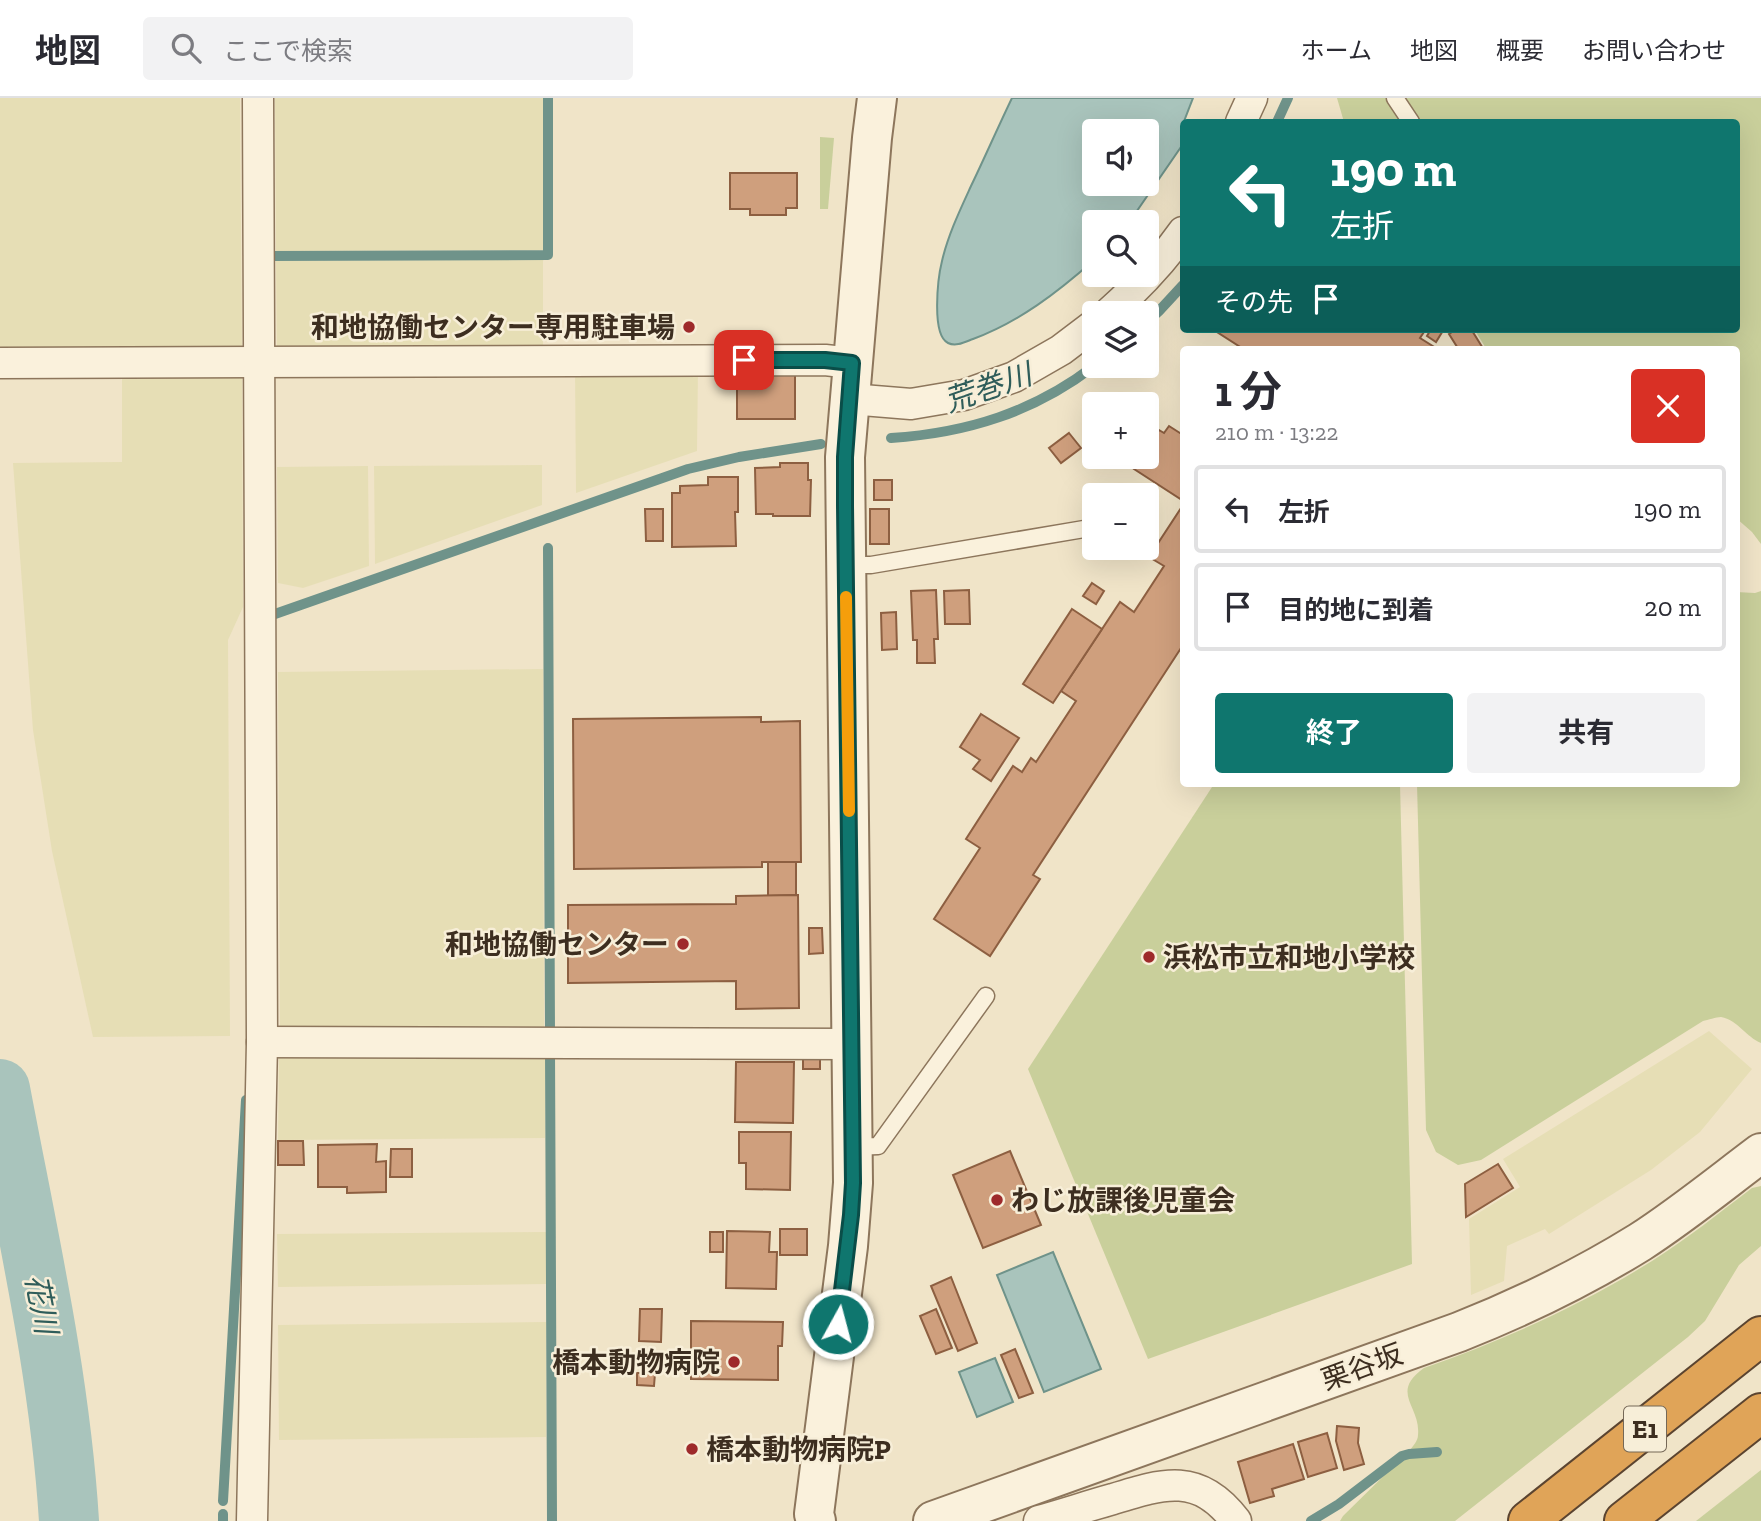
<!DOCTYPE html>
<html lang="ja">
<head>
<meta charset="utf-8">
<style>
	body { margin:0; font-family:"Zilla Slab","Noto Sans JP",serif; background:#f2f2f3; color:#2b2b33; height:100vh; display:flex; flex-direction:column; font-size:26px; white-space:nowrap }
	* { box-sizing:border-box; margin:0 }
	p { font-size:23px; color:#7c7c81 }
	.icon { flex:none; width:38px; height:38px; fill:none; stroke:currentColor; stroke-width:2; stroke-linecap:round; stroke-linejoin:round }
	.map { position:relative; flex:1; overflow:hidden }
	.drawer { position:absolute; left:1180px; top:248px; width:560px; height:441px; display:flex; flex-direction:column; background:#fff; border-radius:7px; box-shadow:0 7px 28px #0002 }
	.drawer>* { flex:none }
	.banner { position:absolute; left:1180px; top:21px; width:560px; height:214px; border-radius:7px; box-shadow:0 7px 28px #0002; background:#0f766e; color:#fff; overflow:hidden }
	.tools { position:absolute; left:1082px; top:21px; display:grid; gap:14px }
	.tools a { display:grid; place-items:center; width:77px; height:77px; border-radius:7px; background:#fff; box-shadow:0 7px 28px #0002; font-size:35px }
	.pin { position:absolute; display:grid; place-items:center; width:60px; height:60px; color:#fff; margin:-30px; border-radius:14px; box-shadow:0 4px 10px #0006 }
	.me { position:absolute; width:77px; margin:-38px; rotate:7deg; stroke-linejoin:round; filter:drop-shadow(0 0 5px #0008) }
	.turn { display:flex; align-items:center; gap:24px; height:147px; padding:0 35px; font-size:32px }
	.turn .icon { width:91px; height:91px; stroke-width:2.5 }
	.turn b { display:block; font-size:49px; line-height:60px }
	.then { display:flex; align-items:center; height:66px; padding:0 35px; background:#0003; gap:14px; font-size:26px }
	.round { display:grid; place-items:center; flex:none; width:74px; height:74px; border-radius:7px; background:#f2f2f3 }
	.overview { display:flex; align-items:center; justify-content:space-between; height:119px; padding:0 35px }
	h1 { font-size:42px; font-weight:700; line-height:52px }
	.primary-button { display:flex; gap:14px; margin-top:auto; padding:14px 35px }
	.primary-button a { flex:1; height:80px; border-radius:7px; background:#0f766e; color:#fff; font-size:28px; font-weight:700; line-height:80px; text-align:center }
	.primary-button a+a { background:#f2f2f3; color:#2b2b33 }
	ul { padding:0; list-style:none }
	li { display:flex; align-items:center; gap:21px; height:88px; margin:0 14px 10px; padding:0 21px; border:4px solid #e1e1e2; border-radius:7px }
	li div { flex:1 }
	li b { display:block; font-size:26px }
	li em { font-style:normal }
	header { display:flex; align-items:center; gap:42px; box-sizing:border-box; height:98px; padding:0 35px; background:#fff; border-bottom:2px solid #e1e1e2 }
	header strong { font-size:33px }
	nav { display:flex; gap:38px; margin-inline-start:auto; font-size:24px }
	.search { width:490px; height:63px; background:#f2f2f3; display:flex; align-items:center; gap:18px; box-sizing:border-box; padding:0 24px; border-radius:7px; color:#7c7c81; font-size:26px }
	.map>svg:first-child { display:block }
</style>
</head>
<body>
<header>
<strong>地図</strong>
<div class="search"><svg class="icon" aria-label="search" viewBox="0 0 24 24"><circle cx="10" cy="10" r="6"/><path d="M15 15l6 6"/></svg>ここで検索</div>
<nav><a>ホーム</a><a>地図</a><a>概要</a><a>お問い合わせ</a></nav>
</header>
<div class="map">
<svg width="1761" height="1423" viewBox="0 0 1761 1423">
	<rect width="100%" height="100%" fill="#f0e4c8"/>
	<g fill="#e6deb5">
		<polygon points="0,0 240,0 242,255 0,255"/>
		<polygon points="275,0 543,0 543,152 276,153"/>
		<polygon points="543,162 543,253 277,254 276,163"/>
		<polygon points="575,273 698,273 697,353 576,395"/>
		<polygon points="122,275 242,275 243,509 228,542 230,938 93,939 52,753 33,632 13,365 122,364"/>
		<polygon points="542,367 542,407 375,466 374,368"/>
		<polygon points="368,368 369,468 303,490 278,485 277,369"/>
		<polygon points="543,571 544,929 280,928 278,574"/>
		<polygon points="1709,933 1752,971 1700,1034 1651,1072 1549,1136 1545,1131 1507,1148 1504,1183 1471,1197 1469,1121 1520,1089 1503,1061"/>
		<polygon points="279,959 545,959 545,1040 278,1042"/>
		<polygon points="546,1134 546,1186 278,1189 277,1136"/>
		<polygon points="546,1224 546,1339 279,1342 278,1227"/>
	</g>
	<g fill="#c9cf9b">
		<polygon points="1337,0 1761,0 1761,446 1752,434 1736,420 1736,252 1487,252 1474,231 1736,231 1736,24 1344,24"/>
		<polygon points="820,39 834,40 828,111 820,111"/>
		<path d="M1761,493V945C1746,939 1738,922 1721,919C1716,919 1708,922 1703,923L1481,1062L1458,1067L1436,1054L1426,1032L1417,686H1736V494L1755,495Z"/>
		<polygon points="1214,686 1400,686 1412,1166 1148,1261 1028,971"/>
		<path d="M1761,1088V1148L1739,1167L1705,1223L1688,1239L1455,1423H1340L1343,1418L1410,1352C1413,1348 1418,1343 1418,1337C1421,1308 1389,1295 1424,1270C1504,1242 1580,1208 1652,1163C1687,1141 1719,1115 1752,1090Z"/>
		<polygon points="1761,1372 1761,1423 1696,1423"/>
	</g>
	<g fill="#a9c4bc" stroke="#6f938a" stroke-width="2" fill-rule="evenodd">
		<path d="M1012,0H1193L1181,31L1183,46L1130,123L1094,124V162C1058,194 1019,224 973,241C965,244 956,249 948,245C931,237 938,179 942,163C948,137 960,112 971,88C985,59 998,29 1012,0ZM1094,33H1146V86H1094Z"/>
		<polygon points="1053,1154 1101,1271 1044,1294 997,1177"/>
		<polygon points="995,1260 1013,1304 977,1319 959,1274"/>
	</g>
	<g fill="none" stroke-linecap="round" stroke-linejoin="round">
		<g stroke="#6f938a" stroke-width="10">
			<polyline points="1277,24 1288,0"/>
			<polyline points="269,158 548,157 548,0"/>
			<polyline points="1146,225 1159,213 1183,187"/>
			<path d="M891,340C967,335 1034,314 1094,268"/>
			<polyline points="548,450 550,937"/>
			<polyline points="275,516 688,371 739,359 821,346"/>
			<polyline points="550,952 552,1423"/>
			<polyline points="223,1403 246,1002"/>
			<polyline points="223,1416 223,1423"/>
			<polyline points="1311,1423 1339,1406 1402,1358 1409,1356 1437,1354"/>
		</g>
		<path stroke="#a9c4bc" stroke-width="60" d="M0,991C27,1134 60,1277 69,1423"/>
	</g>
	<g fill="#cf9f7d" stroke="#8d5f41" stroke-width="2">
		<polygon points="730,75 797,75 797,110 786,110 786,117 750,117 750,111 730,111"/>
		<polygon points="1218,231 1426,231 1420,240 1439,252 1245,252 1217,234"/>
		<polygon points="1431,231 1444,231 1436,244 1427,238"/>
		<polygon points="1457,231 1471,231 1484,252 1459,252 1449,236"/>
		<polygon points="795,273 795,321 737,321 737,274"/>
		<polygon points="1169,328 1183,337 1183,400 1182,402 1134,371 1142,359 1146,359 1146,353 1159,332 1164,335"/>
		<polygon points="1069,335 1081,350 1061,365 1049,350"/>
		<polygon points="780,365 808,365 808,382 811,382 810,418 773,418 773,416 756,416 755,370 780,369"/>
		<polygon points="708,379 738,379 738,414 735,414 736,448 672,449 672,395 680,395 680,388 708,387"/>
		<rect x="874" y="382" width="18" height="20"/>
		<polygon points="1183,407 1183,547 1033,777 1040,781 990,858 934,821 980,750 966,741 1013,668 1022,674 1031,660 1036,664 1076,603 1061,593 1120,504 1134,514 1164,468 1149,459"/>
		<polygon points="645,411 663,411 663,443 646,443"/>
		<rect x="870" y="411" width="19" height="35"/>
		<polygon points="1092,485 1104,493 1096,506 1083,498"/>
		<polygon points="936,492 938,541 934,541 935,565 917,565 917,542 913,542 911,493"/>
		<polygon points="969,492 970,526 945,526 944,493"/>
		<polygon points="1072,511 1102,531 1053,605 1023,586"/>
		<polygon points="896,514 897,551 882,552 881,515"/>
		<polygon points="981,616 1019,640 991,683 973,671 980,662 960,649"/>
		<polygon points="761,619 761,624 800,623 801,764 762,764 762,769 574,771 573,621"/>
		<polygon points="768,764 796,764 796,797 768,798"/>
		<polygon points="798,797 799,910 736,911 736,883 568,885 568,807 736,806 736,798"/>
		<polygon points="809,830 822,830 823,855 809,856"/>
		<rect x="803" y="960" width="17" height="11"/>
		<polygon points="736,964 794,964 793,1025 735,1024"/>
		<polygon points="739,1034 791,1034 790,1092 746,1091 746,1065 739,1065"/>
		<polygon points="278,1043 303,1043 304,1067 278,1067"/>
		<polygon points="377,1046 376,1064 386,1063 386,1094 347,1095 347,1089 318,1089 318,1047"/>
		<polygon points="391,1051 412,1051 412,1079 390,1079"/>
		<polygon points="1010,1053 1041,1127 983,1150 953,1077"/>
		<polygon points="1498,1066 1513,1090 1466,1119 1465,1086"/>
		<rect x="780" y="1131" width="27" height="26"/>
		<polygon points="727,1133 770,1134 769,1154 777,1154 776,1191 726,1190"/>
		<rect x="710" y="1134" width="13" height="20"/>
		<polygon points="951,1179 977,1245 958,1253 931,1188"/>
		<polygon points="640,1211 662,1211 661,1244 639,1243"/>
		<polygon points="936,1211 952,1250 936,1256 920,1218"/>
		<polygon points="691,1223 783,1224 782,1248 778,1248 778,1282 691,1281"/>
		<polygon points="1015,1251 1033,1295 1019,1300 1001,1257"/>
		<polygon points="637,1275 655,1275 654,1288 637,1287"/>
		<polygon points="1337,1328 1359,1330 1358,1345 1364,1366 1344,1372 1336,1343"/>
		<polygon points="1327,1335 1337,1370 1308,1379 1298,1344"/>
		<polygon points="1293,1346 1304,1381 1272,1391 1274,1398 1250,1405 1238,1364"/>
	</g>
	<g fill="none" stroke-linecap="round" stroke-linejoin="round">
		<defs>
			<g id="service">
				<polyline points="1395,0 1411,24"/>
				<polyline points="846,467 871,467 1084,431"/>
				<polyline points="853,1049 878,1048 986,898"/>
			</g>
			<g id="minor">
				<polyline points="1241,24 1252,0"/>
				<path d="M1109,215C1137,190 1162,164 1183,134"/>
				<polyline points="0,265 825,262 852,265"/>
				<polyline points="850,301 911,306 964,297 1014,279 1061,252 1094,227"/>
				<polyline points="262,944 852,946"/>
				<polyline points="252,1423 262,944 258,0"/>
				<path d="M1039,1423C1064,1416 1088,1408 1113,1401C1164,1385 1199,1374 1236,1423"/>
			</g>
			<g id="tertiary">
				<polyline points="816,1423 814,1416 848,1148 853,1085 845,359 872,40 877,0"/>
				<path d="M933,1423L1459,1234C1522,1209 1582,1180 1640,1144C1682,1117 1721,1085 1761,1055"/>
			</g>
			<g id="motorway">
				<polyline points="1528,1423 1761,1238"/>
				<polyline points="1624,1423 1761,1315"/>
			</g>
		</defs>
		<use href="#service" stroke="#8d765c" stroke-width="19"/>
		<use href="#minor" stroke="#8d765c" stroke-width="33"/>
		<use href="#tertiary" stroke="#8d765c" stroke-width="42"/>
		<use href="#motorway" stroke="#5b4430" stroke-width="42"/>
		<use href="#service" stroke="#faf1dc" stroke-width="16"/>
		<use href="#minor" stroke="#faf1dc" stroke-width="30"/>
		<use href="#tertiary" stroke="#faf1dc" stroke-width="38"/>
		<use href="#motorway" stroke="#e0a458" stroke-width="38"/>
	</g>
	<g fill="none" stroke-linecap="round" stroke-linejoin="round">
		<defs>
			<polyline id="route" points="744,262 825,262 852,265 845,359 845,407 853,1085 851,1117 838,1226"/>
		</defs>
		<use href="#route" stroke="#0a4d48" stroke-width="18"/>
		<use href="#route" stroke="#0f766e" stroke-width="12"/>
		<polyline stroke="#f59e0b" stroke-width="12" points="846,499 849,713"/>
	</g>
	<g fill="#9e2a2b" stroke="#f7eed8" stroke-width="2.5">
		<circle cx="689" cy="229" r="7"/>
		<circle cx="683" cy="846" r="7"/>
		<circle cx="1149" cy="859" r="7"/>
		<circle cx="997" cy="1102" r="7"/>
		<circle cx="734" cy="1264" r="7"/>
		<circle cx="692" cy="1351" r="7"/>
	</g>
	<g text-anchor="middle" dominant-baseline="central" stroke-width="5" stroke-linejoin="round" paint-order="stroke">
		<rect fill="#f7eed8" stroke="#756857" stroke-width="2" x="1624" y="1308.5" width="42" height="45" rx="5"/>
		<g font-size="26" font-weight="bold" fill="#3d2e20">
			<text x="1645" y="1331">E1</text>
		</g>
		<g font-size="28" font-weight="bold" fill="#3d2e20" stroke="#f7eed8" text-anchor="end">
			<text x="675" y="229">和地協働センター専用駐車場</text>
			<text x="669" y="846">和地協働センター</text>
			<text x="1163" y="859" text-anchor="start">浜松市立和地小学校</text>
			<text x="1011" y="1102" text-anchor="start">わじ放課後児童会</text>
			<text x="720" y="1264">橋本動物病院</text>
			<text x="706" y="1351" text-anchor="start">橋本動物病院P</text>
		</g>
		<g font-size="28" fill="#3d2e20" stroke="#f7eed8">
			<text transform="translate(1362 1269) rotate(-20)">栗谷坂</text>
		</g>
		<g font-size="30" font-style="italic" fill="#2f5d5a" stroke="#f7eed8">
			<text transform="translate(988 290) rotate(-19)">荒巻川</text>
			<text transform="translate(41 1206) rotate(79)">花川</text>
		</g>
	</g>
</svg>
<div class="tools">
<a><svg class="icon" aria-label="sound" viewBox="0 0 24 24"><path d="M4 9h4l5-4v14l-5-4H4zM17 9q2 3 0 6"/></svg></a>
<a><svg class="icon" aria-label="search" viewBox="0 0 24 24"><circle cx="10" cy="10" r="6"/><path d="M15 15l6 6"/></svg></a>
<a><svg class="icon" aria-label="layers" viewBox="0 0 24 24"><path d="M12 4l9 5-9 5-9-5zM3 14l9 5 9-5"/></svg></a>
<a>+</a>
<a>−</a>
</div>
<div class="pin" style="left:744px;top:262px;background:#d93025"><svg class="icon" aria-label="arrive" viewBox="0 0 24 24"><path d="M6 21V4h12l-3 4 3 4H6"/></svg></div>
<svg class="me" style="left:838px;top:1226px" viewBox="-20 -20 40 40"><circle r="17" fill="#0f766e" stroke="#fff" stroke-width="3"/><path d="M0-11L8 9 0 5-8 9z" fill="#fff"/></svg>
<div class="banner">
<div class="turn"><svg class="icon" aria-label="left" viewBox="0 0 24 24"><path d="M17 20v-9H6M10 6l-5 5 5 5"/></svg><div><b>190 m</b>左折</div></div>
<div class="then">その先<svg class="icon" aria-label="arrive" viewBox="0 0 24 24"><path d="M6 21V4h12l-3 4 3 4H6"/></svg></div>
</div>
<section class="drawer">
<div class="overview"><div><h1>1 分</h1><p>210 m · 13:22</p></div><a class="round" style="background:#d93025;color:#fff"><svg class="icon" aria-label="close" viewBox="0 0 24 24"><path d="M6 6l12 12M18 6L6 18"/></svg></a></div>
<ul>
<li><svg class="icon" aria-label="left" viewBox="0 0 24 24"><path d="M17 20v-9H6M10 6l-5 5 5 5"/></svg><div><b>左折</b></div><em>190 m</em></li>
<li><svg class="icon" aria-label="arrive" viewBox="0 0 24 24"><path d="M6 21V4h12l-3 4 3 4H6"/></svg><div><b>目的地に到着</b></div><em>20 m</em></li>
</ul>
<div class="primary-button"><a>終了</a><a>共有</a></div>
</section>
</div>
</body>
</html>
